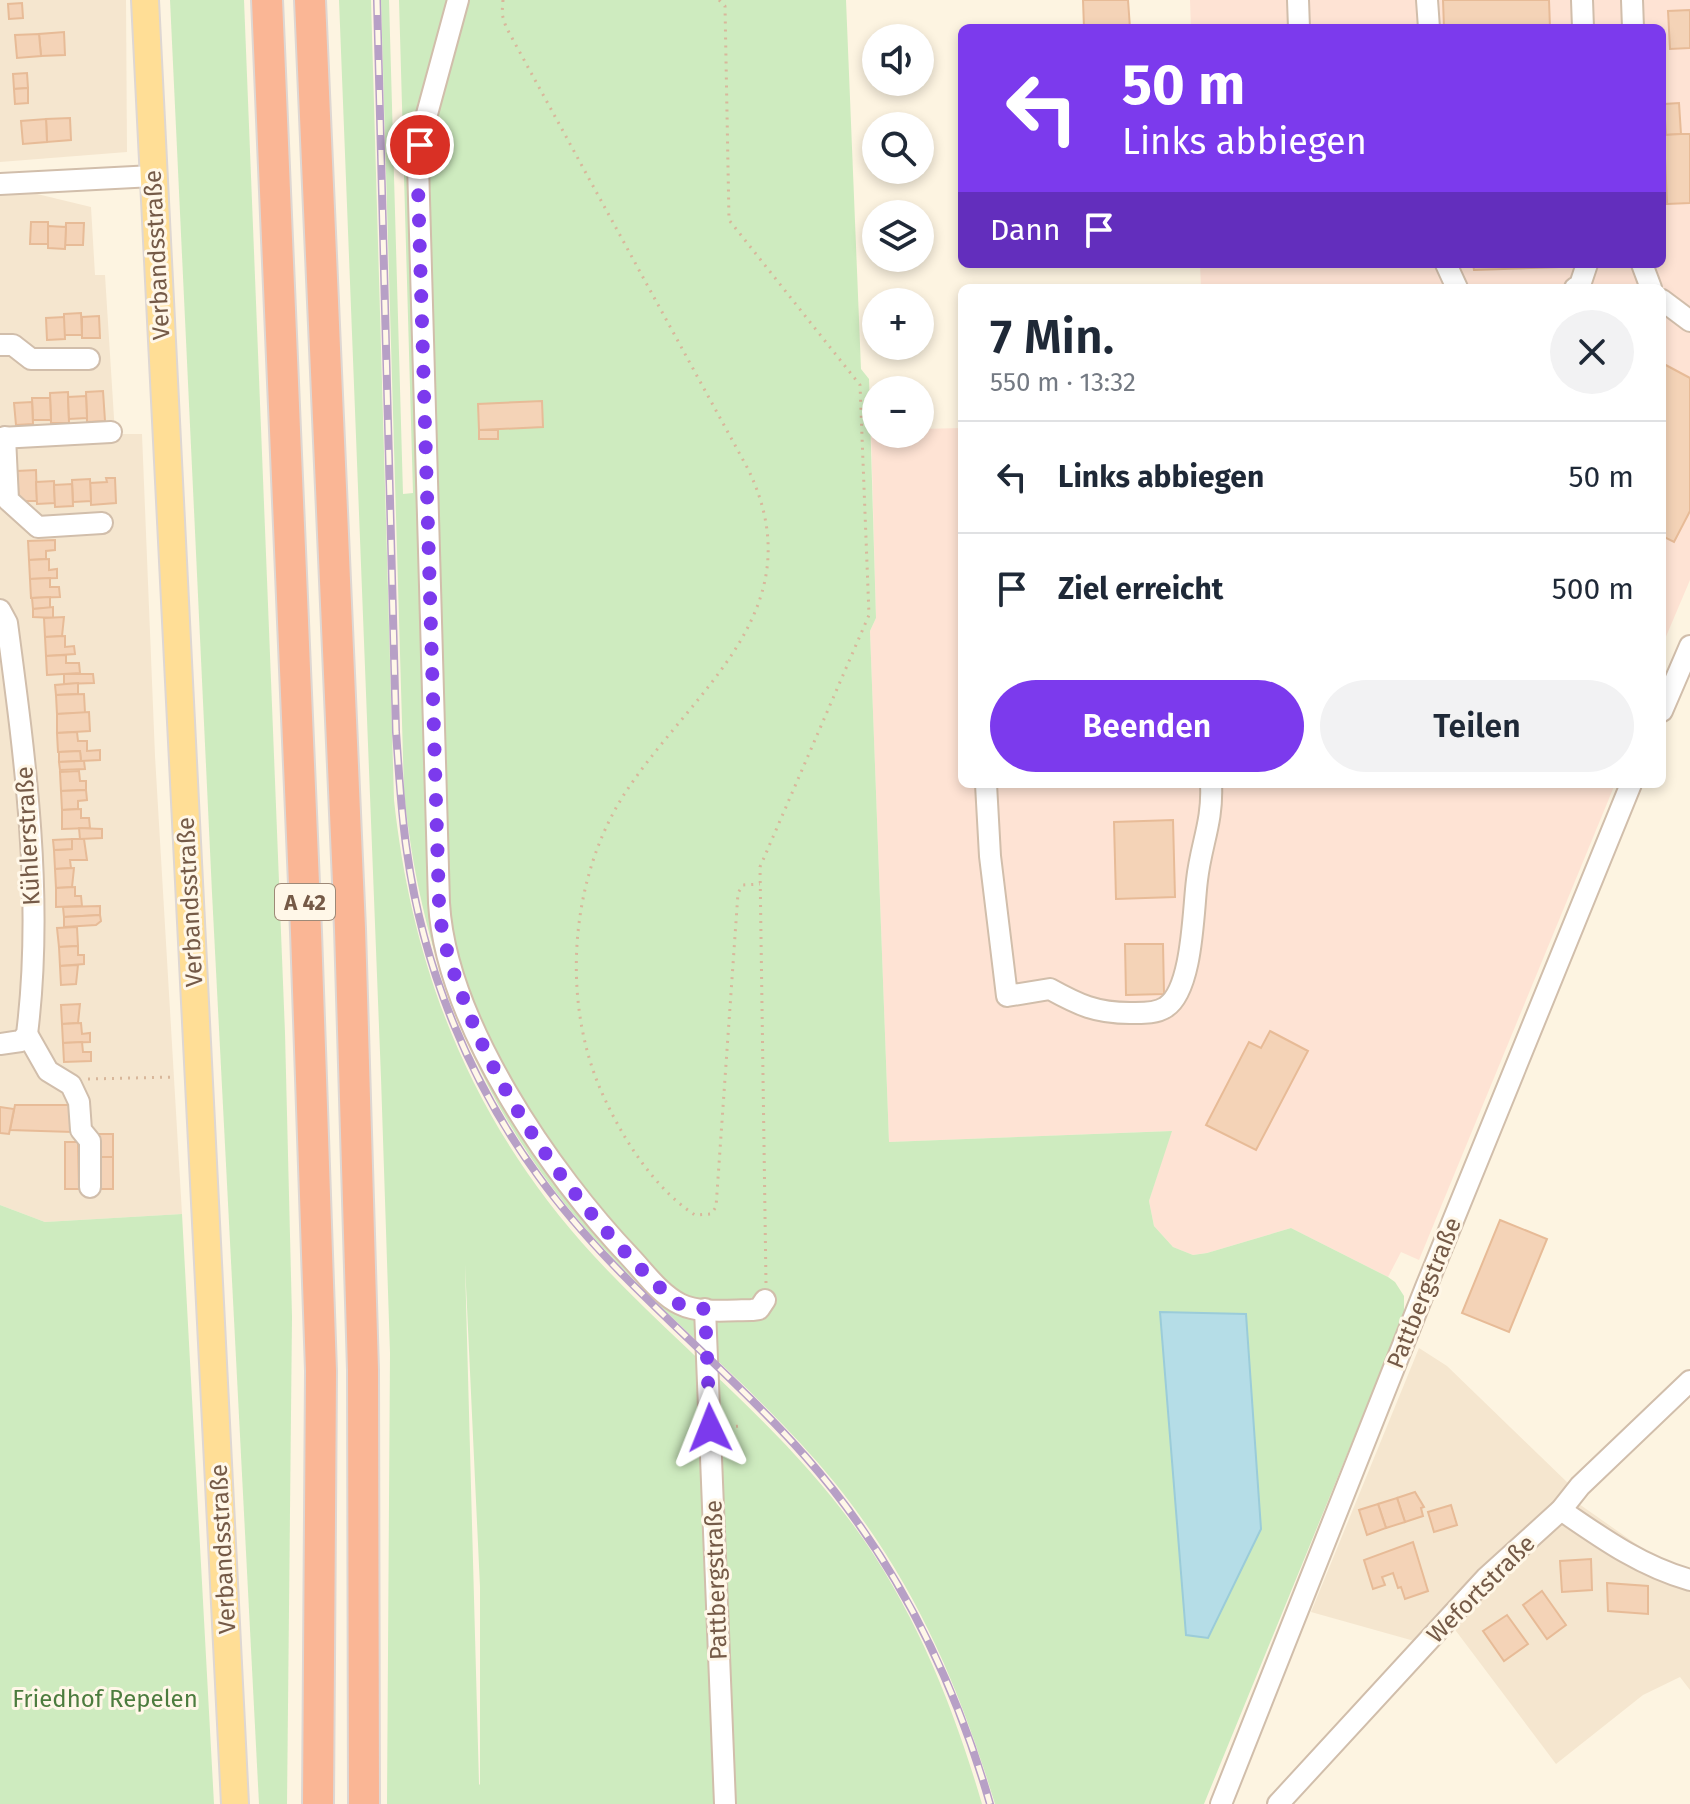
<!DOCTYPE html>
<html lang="de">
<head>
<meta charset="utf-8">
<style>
	body { margin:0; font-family:"Fira Sans",sans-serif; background:#f2f2f3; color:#1f2937; height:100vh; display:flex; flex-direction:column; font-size:30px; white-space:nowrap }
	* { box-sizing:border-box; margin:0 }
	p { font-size:26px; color:#747a83 }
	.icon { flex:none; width:44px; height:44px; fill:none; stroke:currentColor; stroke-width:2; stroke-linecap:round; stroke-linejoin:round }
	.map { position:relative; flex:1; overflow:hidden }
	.panel { position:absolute; left:958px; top:284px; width:708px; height:504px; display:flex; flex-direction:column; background:#fff; border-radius:12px; box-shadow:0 4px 12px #0003 }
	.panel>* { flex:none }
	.top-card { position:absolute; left:958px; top:24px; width:708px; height:244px; border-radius:12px; box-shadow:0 4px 12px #0003; background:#7c3aed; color:#fff; overflow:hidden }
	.buttons { position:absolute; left:862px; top:24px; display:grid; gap:16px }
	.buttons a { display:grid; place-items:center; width:72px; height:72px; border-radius:50%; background:#fff; box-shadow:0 4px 12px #0003; font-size:40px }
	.pin { position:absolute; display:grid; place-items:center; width:68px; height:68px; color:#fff; margin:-34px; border:4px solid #fff; border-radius:50%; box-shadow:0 2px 8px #0007 }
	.me { position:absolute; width:88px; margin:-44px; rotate:358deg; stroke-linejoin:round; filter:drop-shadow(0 0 6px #0008) }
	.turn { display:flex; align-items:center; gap:28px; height:168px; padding:0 32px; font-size:36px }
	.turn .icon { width:104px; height:104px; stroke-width:2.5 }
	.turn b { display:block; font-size:56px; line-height:68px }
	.then { display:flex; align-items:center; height:76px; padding:0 32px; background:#0003; gap:16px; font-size:30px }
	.round { display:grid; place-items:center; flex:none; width:84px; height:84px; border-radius:42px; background:#f2f2f3 }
	.headline { display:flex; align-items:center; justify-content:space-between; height:136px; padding:0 32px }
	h1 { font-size:48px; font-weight:600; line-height:60px }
	.action { display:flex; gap:16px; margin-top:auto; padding:16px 32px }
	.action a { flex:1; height:92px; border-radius:48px; background:#7c3aed; color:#fff; font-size:32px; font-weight:600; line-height:92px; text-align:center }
	.action a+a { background:#f2f2f3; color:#1f2937 }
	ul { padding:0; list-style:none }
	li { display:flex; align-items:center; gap:24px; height:112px; padding:0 32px; border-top:2px solid #e0e1e3 }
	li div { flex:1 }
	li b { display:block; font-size:30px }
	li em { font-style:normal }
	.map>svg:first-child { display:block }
</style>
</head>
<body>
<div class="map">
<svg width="1690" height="1804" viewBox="0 0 1690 1804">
	<rect width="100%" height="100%" fill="#fdf4e1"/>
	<g fill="#f5e6cf">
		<polygon points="0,0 126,0 127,152 0,162"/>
		<polygon points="0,185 91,207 95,275 105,275 115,434 142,434 155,756 182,1214 45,1222 0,1205"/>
		<polygon points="1419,1348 1447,1366 1569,1484 1579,1504 1666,1565 1690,1570 1690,1690 1680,1677 1643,1695 1556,1764 1453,1627 1425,1644 1311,1612"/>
	</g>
	<g fill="#fee3d4">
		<polygon points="1190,0 1690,0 1690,580 1662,646 1662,288 1201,288 1200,264 1662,264 1662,28 1191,28"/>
		<polygon points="962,428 962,784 1615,784 1419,1260 1401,1252 1388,1277 1291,1228 1207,1253 1193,1255 1173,1247 1154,1226 1149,1201 1171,1131 889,1142 870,631 876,618 871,431 876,431 876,434 920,434 920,429"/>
	</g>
	<g fill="#ceebbf" fill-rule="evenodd">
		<polygon points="170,0 244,0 285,1033 292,1317 287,1804 259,1804 212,893"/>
		<path d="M339,0H371L394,800C413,975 474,1125 594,1256C679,1348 780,1424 854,1526C915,1610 953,1705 982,1804H387L390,1353L381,1078ZM465,1264L480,1587V1785L479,1784Z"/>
		<path d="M381,0H389L403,494L413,493L399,0H846L861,369L869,379L876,618L870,631L889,1142L1172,1131L1149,1201L1154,1226L1173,1247L1193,1255L1207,1253L1291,1228L1388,1277L1395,1282L1404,1296V1315L1204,1804H995C958,1683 915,1583 835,1483C766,1398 680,1331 606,1251C484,1122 421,966 404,791ZM1160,1313L1245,1314L1208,1638L1186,1634Z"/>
		<polygon points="0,1205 45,1222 182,1214 214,1804 0,1804"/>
	</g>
	<polygon fill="#b5dde7" stroke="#9bccd9" stroke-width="2" points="1160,1312 1246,1314 1261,1529 1208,1638 1186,1635"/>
	<g fill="#f4d3b7" stroke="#e7bb97" stroke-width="2">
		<polygon points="1083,0 1128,0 1130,28 1084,28"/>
		<polygon points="1443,0 1549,0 1550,28 1444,28"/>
		<polygon points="22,3 23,18 9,19 8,4"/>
		<polygon points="1690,10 1690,48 1670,49 1668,11"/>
		<polygon points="64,32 65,55 41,56 39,34"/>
		<polygon points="39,34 41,56 17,58 15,35"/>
		<polygon points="27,73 28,88 14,89 13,74"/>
		<polygon points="28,88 28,103 15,104 14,89"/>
		<polygon points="1679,103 1681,134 1666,135 1664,104"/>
		<polygon points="70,118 71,140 47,142 46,119"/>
		<polygon points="46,119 47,142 23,144 21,121"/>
		<polygon points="1681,134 1690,134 1690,203 1667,204 1664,135"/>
		<polygon points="31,222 48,222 48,244 30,244"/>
		<polygon points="66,223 84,223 83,245 65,245"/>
		<polygon points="48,226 66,227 65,249 48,248"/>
		<polygon points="1473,264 1559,264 1559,267 1474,270"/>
		<polygon points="81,313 82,335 64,335 64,314"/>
		<polygon points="99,316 100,338 82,338 82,317"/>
		<polygon points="64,317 65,339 47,340 46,318"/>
		<polygon points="1662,363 1690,378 1690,511 1674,542 1662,536"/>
		<polygon points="103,391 105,421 87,422 86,392"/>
		<polygon points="68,392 69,423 51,423 50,393"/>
		<polygon points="86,396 87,418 69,419 68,397"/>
		<polygon points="32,398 50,398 51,420 33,420"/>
		<polygon points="542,401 543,427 479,430 478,404"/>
		<polygon points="32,402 33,424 16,425 14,403"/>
		<rect x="479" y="430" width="19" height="9"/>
		<polygon points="36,470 37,501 19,501 17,471"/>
		<polygon points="106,478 115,478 116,503 91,505 90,483 107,482"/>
		<polygon points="90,479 91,501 73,502 72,480"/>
		<polygon points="54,481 55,503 37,504 36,482"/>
		<polygon points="72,484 73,506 55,507 54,485"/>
		<polygon points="55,540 55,550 46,551 46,559 29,560 28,541"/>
		<polygon points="49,559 49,570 57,569 57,578 30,579 29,560"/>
		<polygon points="50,578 50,587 59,587 60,597 31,598 30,579"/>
		<polygon points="50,597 50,608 33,609 32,598"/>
		<polygon points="53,607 53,618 33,617 33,609"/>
		<polygon points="64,617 62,636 45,637 44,618"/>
		<polygon points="65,636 65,647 74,646 75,654 46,656 45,637"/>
		<polygon points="66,655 66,663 79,663 80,673 47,675 46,656"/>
		<polygon points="64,674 93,674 94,683 64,684"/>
		<polygon points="78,683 78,694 56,695 55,685"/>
		<polygon points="84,694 85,713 57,714 56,695"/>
		<polygon points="89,712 90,731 57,733 57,714"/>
		<polygon points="77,732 78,741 87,741 87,751 100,750 100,760 81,761 80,751 58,752 57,733"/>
		<polygon points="80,751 81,761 59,762 59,752"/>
		<polygon points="81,761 84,761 85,769 60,770 59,762"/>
		<polygon points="79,771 80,781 86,781 86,790 61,791 60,772"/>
		<polygon points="86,790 87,800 78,801 78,809 62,810 61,791"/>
		<polygon points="81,809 81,818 89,818 90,828 62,829 62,810"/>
		<polygon points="1173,820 1175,897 1116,899 1114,822"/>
		<polygon points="79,828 102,829 102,838 80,839"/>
		<polygon points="72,839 84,839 87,860 70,860 71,868 55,869 54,850 72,849"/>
		<polygon points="72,839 72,849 54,850 53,840"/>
		<polygon points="74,868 72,887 56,888 55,869"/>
		<polygon points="75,887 75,896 81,896 82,906 56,907 56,888"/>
		<polygon points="100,906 100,915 64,917 63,907"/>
		<polygon points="100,915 101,921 96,925 64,927 64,917"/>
		<polygon points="77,927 78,946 59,947 57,928"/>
		<polygon points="1125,944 1163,944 1164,994 1126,995"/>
		<polygon points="78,946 78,955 84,955 84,964 60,966 59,947"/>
		<polygon points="78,965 76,984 61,985 60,966"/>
		<polygon points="80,1004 78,1023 62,1024 61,1005"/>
		<polygon points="81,1023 82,1034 90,1033 90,1042 63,1043 62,1024"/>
		<polygon points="1270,1031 1308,1051 1256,1150 1206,1125 1249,1042 1261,1048"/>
		<polygon points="82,1042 83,1052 91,1052 91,1061 64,1062 63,1043"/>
		<polygon points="15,1105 73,1105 72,1132 10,1130"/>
		<polygon points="0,1107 14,1109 9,1134 0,1133"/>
		<rect x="99" y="1134" width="14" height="23"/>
		<polygon points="65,1142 78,1142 79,1189 65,1189"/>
		<rect x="99" y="1157" width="14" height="32"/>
		<polygon points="1500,1220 1547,1239 1509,1332 1462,1313"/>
		<polygon points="1415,1492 1424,1507 1421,1508 1423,1516 1405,1522 1397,1498"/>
		<polygon points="1397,1498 1405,1522 1386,1528 1378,1504"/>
		<polygon points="1378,1504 1386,1528 1367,1535 1359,1510"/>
		<polygon points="1451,1505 1457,1525 1434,1532 1428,1512"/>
		<polygon points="1413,1542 1428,1591 1405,1599 1401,1587 1398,1588 1393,1573 1382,1577 1385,1585 1373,1589 1364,1560"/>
		<polygon points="1591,1559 1592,1590 1562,1592 1560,1561"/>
		<polygon points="1607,1583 1648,1586 1648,1614 1608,1611"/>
		<polygon points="1542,1591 1566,1625 1547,1639 1523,1605"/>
		<polygon points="1507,1615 1528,1644 1504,1661 1483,1631"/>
	</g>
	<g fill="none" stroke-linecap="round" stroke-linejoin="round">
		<defs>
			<g id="minor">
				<path d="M458,0L424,125L418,164L439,903C446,1022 550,1173 631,1258C645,1273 661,1295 680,1304C700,1314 730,1310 752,1310L759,1309L765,1300"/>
				<polyline points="1298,0 1299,28"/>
				<polyline points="1427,0 1429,28"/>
				<polyline points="1582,0 1583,28"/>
				<polyline points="1632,0 1633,28"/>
				<polyline points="0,184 153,176"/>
				<polyline points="1446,264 1457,288"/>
				<polyline points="1642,264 1651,288"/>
				<polyline points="1575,288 1580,285 1587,264"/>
				<polyline points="1662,300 1690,321"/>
				<polyline points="0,345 13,345 31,359 89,359"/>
				<polyline points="5,437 8,500 38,527 102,523"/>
				<polyline points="0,438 111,432"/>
				<path d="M0,610L7,623C25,758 44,898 27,1034L21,1041L0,1044"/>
				<polyline points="1662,711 1690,646"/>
				<path d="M986,784L990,856L1007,996L1050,989C1079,1005 1096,1013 1130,1013C1141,1013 1156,1014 1166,1007C1193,989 1193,910 1197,880C1201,844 1213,822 1211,784"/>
				<polyline points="27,1034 48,1071 71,1085 79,1102 81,1130 90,1141 90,1187"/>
				<polyline points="705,1309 725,1804"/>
				<path d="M1561,1510C1603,1539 1641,1566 1690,1580"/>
				<polyline points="1221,1804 1426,1287 1631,784"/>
				<polyline points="1278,1804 1486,1578 1561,1510 1580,1486 1690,1381"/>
			</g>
			<polyline id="major" points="145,0 235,1804"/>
			<g id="highway">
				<polyline points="267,0 306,932 321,1371 318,1804"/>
				<polyline points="310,0 350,929 363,1370 364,1804"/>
			</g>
		</defs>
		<use href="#minor" stroke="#d1beab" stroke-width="24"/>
		<use href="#major" stroke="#ded7d3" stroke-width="30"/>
		<use href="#highway" stroke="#ded7d3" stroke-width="34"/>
		<g stroke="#d8b79b" stroke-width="3" stroke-dasharray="2 6" stroke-linecap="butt">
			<path d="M503,0L502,14L506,27L748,469C816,609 696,687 627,790C571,874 561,994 599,1086C619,1133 652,1187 695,1215L711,1214L716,1207L738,893L743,885L760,884"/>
			<polyline points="719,0 725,6 729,220 860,385 869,615 760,867 766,1284"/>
			<polyline points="88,1079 176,1077"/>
			<polyline points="728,1427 740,1426"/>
		</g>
		<use href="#minor" stroke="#fff" stroke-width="20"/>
		<use href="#major" stroke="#ffde96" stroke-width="26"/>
		<use href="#highway" stroke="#fab695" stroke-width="30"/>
		<defs>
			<path id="rail" d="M377,0L396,732C399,772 401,813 407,852C423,968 470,1083 539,1177C615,1282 719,1359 805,1456C894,1557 953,1675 990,1804"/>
		</defs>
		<use href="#rail" stroke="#b7a0c6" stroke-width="8"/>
		<use href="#rail" stroke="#fff7e8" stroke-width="5" stroke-dasharray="15" stroke-linecap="butt"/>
	</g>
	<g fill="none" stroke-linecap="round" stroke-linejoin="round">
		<path stroke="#7c3aed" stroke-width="14" stroke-dasharray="0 25.2" d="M420,145L418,186L439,903C441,938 451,966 463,998C506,1114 585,1218 675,1302L684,1306L705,1309L710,1428"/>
	</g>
	<g text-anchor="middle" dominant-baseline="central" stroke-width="6" stroke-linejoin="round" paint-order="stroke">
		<rect fill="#fff7e8" stroke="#9e8977" stroke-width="2" x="275" y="884" width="60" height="36" rx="6"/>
		<g font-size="22" font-weight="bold" fill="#755a47">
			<text x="305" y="902">A 42</text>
		</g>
		<g font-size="24" fill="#755a47" stroke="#fff7e8">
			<text transform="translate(157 255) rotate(-93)">Verbandsstraße</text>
			<text transform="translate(28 836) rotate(-93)">Kühlerstraße</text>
			<text transform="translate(190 902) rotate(-93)">Verbandsstraße</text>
			<text transform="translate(1424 1293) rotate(-68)">Pattbergstraße</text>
			<text transform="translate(223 1549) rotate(-93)">Verbandsstraße</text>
			<text transform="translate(716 1580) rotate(-92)">Pattbergstraße</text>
			<text transform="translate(1481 1589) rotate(-45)">Wefortstraße</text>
		</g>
		<g font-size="24" fill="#4c7c3e" stroke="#fff7e8">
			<text x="105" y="1699">Friedhof Repelen</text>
		</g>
	</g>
</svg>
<div class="buttons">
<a><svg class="icon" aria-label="sound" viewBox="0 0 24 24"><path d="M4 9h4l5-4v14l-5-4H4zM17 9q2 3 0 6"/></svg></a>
<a><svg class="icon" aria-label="search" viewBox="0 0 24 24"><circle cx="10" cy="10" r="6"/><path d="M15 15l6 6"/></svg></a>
<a><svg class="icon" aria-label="layers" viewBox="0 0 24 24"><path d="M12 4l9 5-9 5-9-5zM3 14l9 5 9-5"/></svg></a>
<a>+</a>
<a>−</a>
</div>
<div class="pin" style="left:420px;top:145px;background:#d93025"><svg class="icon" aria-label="arrive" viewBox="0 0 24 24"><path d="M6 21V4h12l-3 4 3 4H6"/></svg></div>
<svg class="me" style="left:710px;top:1428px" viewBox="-20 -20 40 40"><path d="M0-17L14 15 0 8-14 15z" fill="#7c3aed" stroke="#fff" stroke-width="4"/></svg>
<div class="top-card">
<div class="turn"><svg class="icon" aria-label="left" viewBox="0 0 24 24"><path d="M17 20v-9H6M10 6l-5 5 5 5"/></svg><div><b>50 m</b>Links abbiegen</div></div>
<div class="then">Dann<svg class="icon" aria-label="arrive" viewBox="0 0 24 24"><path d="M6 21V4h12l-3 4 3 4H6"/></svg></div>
</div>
<section class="panel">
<div class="headline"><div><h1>7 Min.</h1><p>550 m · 13:32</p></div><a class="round"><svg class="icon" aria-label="close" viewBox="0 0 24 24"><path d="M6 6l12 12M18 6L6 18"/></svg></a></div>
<ul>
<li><svg class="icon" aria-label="left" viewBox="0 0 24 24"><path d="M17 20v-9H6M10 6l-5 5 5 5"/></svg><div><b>Links abbiegen</b></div><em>50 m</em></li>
<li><svg class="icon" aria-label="arrive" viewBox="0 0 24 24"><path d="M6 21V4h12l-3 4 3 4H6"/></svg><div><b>Ziel erreicht</b></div><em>500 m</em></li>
</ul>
<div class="action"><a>Beenden</a><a>Teilen</a></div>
</section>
</div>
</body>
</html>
